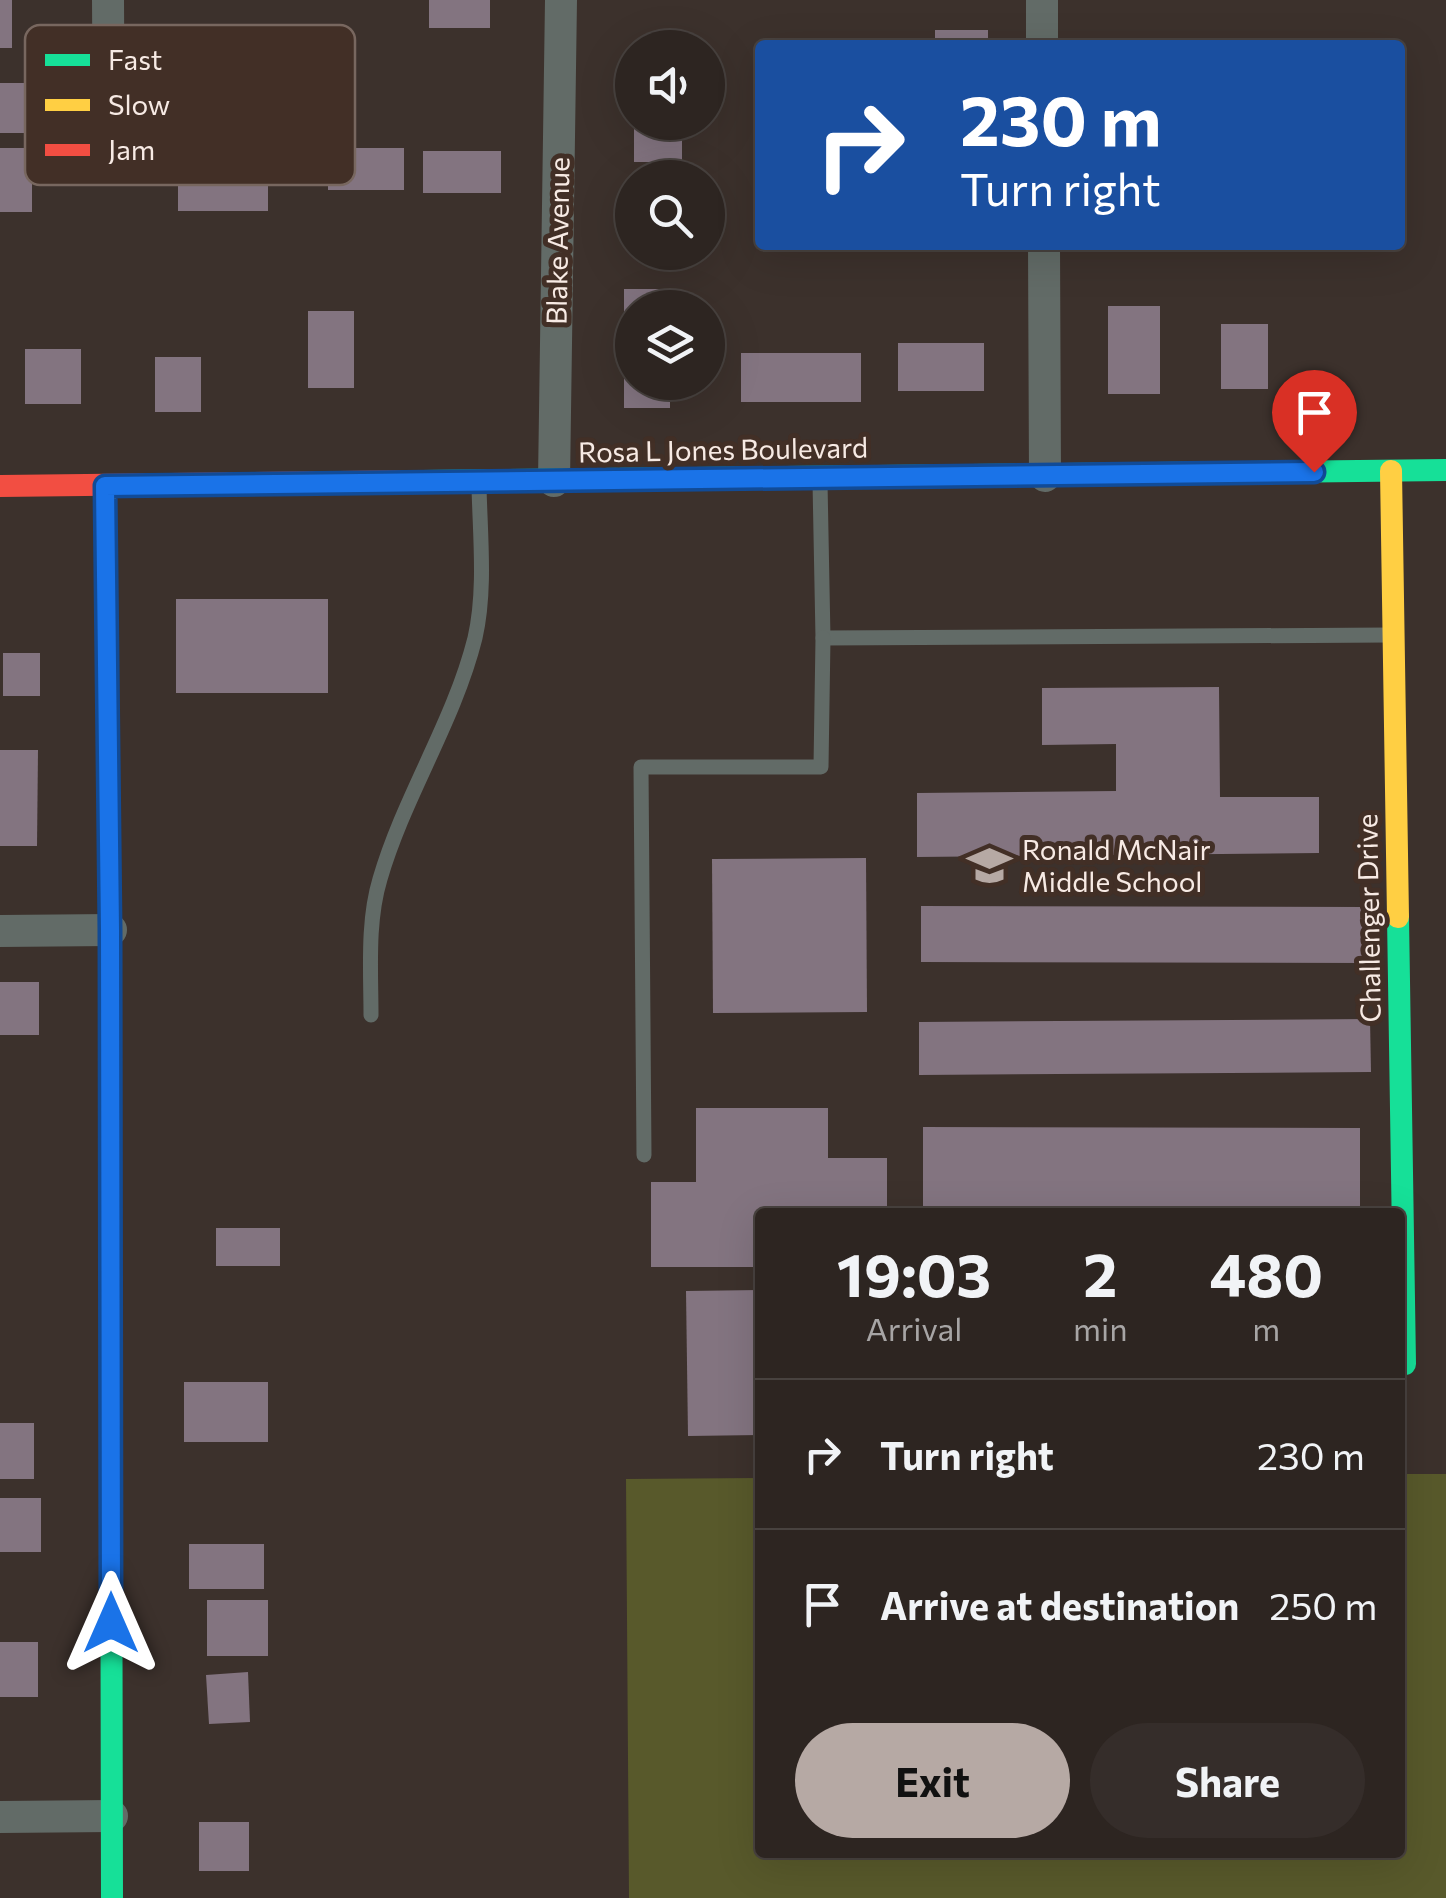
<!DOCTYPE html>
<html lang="en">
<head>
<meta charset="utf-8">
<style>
	body { margin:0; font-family:Commissioner,sans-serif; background:#352d2a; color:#f1f3f6; height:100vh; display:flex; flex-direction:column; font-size:38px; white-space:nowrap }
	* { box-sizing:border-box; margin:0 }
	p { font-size:32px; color:#a7a5a5 }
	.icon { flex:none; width:55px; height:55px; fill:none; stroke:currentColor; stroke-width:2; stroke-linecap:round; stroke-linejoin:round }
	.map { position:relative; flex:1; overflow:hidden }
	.sheet { position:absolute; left:755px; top:1208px; width:650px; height:650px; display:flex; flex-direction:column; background:#2d2521; border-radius:10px; box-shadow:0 10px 40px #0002,0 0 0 2px #48423f }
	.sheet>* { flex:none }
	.banner { position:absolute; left:755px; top:40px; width:650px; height:210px; border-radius:10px; box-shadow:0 10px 40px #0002,0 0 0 2px #48423f; background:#1a4fa0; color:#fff; overflow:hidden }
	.buttons { position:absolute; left:615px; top:30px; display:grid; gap:20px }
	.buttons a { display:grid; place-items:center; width:110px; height:110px; border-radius:50%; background:#2d2521; box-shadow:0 10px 40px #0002,0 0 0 2px #48423f; font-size:50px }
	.pin { position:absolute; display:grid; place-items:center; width:85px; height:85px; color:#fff; margin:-102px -42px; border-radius:50% 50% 50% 0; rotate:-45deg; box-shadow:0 0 10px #0007 }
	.pin .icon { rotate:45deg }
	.me { position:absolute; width:110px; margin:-55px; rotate:0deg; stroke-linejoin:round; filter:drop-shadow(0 0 8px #0008) }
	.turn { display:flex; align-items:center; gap:35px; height:210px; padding:0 40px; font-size:45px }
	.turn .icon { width:130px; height:130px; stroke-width:2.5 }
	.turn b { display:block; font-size:70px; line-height:85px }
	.eta { display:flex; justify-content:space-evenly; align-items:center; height:170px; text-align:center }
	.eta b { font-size:60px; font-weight:700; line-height:70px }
	.button { display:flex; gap:20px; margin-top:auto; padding:20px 40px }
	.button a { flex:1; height:115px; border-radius:60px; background:#b6a9a4; color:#111; font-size:40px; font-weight:700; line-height:115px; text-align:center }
	.button a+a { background:#352d2a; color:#f1f3f6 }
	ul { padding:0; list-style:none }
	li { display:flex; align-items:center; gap:30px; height:150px; padding:0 40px; border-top:2px solid #48423f }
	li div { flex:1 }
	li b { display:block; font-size:38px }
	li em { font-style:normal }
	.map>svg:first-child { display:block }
</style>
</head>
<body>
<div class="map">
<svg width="1446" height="1898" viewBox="0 0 1446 1898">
	<rect width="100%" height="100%" fill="#3c312c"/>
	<polygon fill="#58592b" points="1400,1474 1446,1474 1446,1898 629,1898 626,1479 760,1478 760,1852 1400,1852"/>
	<g fill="#837480">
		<rect x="0" y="0" width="12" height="48"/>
		<rect x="429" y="0" width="61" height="28"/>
		<rect x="935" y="30" width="53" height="15"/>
		<rect x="634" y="43" width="48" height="5"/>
		<rect x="0" y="83" width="27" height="50"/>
		<rect x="634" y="122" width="48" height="40"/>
		<rect x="0" y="148" width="32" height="64"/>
		<rect x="178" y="148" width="90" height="63"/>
		<rect x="328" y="148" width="76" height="42"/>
		<rect x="423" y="151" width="78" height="42"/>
		<polygon points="624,289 670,289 670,308 632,308 632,382 670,382 670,408 624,408"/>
		<rect x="1108" y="306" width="52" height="88"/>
		<rect x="308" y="311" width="46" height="77"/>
		<rect x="1221" y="324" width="47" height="65"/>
		<rect x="898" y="343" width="86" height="48"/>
		<rect x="25" y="349" width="56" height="55"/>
		<rect x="741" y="353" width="120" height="49"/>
		<rect x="155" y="357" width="46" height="55"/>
		<rect x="176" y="599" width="152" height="94"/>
		<rect x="3" y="653" width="37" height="43"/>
		<polygon points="1219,687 1220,797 1319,797 1319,853 917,857 917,793 1116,791 1116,744 1042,745 1042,688"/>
		<polygon points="0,750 38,750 37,846 0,846"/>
		<polygon points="866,858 867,1012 713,1013 712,859"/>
		<polygon points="921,906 1365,907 1365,963 921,962"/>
		<rect x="0" y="982" width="39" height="53"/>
		<polygon points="1370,1019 1371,1072 919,1075 919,1022"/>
		<polygon points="696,1108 828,1108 828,1158 887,1158 887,1212 760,1212 760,1267 651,1267 651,1182 696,1182"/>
		<polygon points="923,1127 1360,1128 1360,1212 923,1212"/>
		<rect x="216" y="1228" width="64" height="38"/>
		<polygon points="760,1290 760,1435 688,1436 686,1291"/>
		<rect x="184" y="1382" width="84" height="60"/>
		<rect x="0" y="1423" width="34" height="56"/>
		<rect x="0" y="1498" width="41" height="54"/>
		<rect x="189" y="1544" width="75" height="45"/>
		<rect x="207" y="1600" width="61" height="56"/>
		<rect x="0" y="1642" width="38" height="55"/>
		<polygon points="248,1672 250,1722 209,1724 206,1675"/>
		<rect x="199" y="1822" width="50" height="49"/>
	</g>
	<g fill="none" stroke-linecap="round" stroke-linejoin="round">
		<g stroke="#626b67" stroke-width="15">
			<polyline points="820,482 823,638 1390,635"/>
			<path d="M371,1015C371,971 367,922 380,879C404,796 454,722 475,638C486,590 480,535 479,486"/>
			<polyline points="644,1155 641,767 821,767 823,638"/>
		</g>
		<g stroke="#626b67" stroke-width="32">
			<polyline points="108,0 109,168"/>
			<polyline points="1042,0 1042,45"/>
			<polyline points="1044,245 1045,476"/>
			<polyline points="554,481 561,0"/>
			<polyline points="0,931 111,930"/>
			<polyline points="0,1817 112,1816"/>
		</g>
		<g stroke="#16e098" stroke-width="22">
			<polyline points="423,481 1446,470"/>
			<polyline points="110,865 112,1898"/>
			<polyline points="1398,917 1405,1364"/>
		</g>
		<g stroke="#ffcf43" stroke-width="22">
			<polyline points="1391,471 1398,917"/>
			<polyline points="105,486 110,865"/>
		</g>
		<polyline stroke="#f24e42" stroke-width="22" points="0,486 423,481"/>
	</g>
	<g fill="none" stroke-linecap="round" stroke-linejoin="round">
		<defs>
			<polyline id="route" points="111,1623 110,930 105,486 1314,472"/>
		</defs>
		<use href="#route" stroke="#114b97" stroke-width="25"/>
		<use href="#route" stroke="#1a73e8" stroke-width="18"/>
	</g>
	<defs>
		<symbol id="school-bare" viewBox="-9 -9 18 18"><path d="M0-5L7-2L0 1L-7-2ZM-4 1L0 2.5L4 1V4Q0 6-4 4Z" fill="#b6a9a4" stroke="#422f26" stroke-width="2.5" paint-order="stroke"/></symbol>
	</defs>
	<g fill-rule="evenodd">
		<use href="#school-bare" x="958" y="834" width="63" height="63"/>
	</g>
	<g text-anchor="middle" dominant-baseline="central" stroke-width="10" stroke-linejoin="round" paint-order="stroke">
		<g font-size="28" fill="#f7eae4" stroke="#422f26">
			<text transform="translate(557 241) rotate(-89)">Blake Avenue</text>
			<text transform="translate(723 449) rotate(-1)">Rosa L Jones Boulevard</text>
			<text transform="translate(1368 918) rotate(-91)">Challenger Drive</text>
		</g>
		<g font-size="28" fill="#f7eae4" stroke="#422f26" text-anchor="start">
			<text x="1022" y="849">Ronald McNair<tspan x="1022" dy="32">Middle School</tspan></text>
		</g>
	</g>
	<rect x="25" y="25" width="330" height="160" rx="15" fill="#422f26" stroke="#78675f" stroke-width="2.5"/>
	<rect x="45" y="54" width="45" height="12" fill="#16e098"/>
	<rect x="45" y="99" width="45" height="12" fill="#ffcf43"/>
	<rect x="45" y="144" width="45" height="12" fill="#f24e42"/>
	<g font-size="28" fill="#f7eae4">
		<text x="108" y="70">Fast</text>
		<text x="108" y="115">Slow</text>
		<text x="108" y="160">Jam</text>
	</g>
</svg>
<div class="buttons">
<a><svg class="icon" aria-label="sound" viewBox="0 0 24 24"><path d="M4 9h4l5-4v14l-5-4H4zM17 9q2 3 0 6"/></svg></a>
<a><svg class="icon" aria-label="search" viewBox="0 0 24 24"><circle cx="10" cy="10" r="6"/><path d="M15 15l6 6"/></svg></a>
<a><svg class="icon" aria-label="layers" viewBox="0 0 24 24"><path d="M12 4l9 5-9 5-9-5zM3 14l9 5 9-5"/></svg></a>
</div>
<div class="pin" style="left:1314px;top:472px;background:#d93025"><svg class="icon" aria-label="arrive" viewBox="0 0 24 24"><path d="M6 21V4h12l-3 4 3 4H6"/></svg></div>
<svg class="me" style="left:111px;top:1623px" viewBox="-20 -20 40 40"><path d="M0-17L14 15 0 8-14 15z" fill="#1a73e8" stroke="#fff" stroke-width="4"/></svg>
<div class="banner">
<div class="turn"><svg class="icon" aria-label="right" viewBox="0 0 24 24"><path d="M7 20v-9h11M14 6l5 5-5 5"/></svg><div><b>230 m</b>Turn right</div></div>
</div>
<section class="sheet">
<div class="eta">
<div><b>19:03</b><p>Arrival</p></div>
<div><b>2</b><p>min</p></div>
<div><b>480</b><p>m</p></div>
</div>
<ul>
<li><svg class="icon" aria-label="right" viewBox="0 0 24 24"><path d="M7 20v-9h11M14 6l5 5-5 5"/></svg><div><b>Turn right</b></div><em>230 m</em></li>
<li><svg class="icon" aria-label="arrive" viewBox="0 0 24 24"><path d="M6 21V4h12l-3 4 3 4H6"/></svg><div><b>Arrive at destination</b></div><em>250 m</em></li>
</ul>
<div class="button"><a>Exit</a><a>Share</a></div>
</section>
</div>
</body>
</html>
